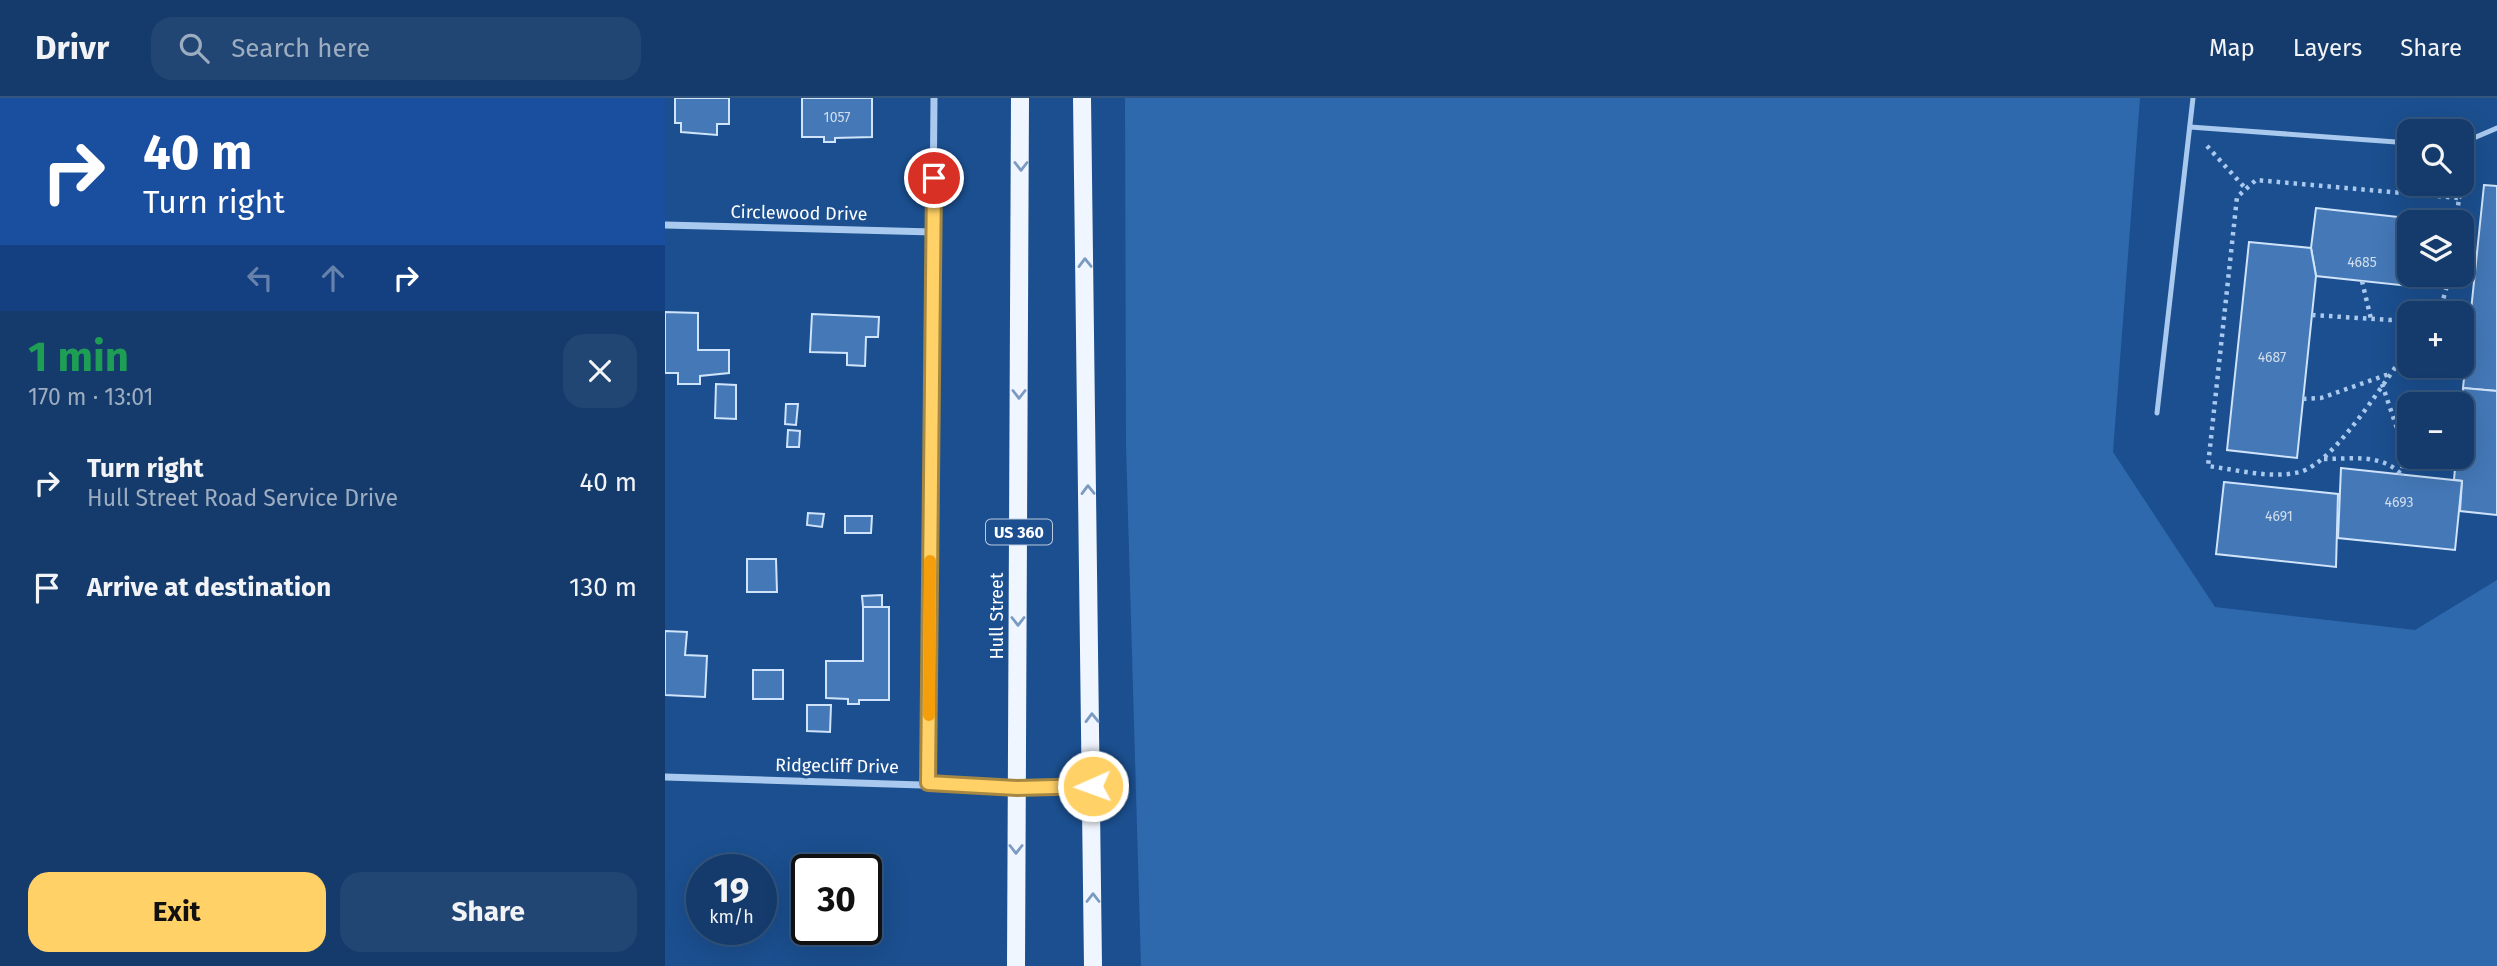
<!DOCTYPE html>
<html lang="en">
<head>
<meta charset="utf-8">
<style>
	body { margin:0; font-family:"Fira Sans",sans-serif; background:#214673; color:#f1f3f6; height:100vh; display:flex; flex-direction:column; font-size:26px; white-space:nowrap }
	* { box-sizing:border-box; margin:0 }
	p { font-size:23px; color:#9dadc1 }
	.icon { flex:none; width:38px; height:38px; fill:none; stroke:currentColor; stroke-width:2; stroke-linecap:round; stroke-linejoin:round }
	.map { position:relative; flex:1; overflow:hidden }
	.drawer { display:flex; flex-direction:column; background:#143b6b; width:665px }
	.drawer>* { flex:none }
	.hud { background:#1a4fa0; color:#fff; overflow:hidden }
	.controls { position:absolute; left:1732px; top:21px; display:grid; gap:14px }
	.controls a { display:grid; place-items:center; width:77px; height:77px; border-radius:14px; background:#143b6b; box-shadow:0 7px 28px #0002,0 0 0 2px #33557e; font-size:35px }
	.speed { position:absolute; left:21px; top:756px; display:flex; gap:14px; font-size:35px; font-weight:700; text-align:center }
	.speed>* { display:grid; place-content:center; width:91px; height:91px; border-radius:50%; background:#143b6b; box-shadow:0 7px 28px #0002,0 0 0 2px #33557e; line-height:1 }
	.speed small { font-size:18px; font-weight:400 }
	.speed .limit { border:4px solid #111; border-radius:10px; background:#fff; color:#111 }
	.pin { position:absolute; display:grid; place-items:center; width:60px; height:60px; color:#fff; margin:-30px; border:4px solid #fff; border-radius:50%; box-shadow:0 2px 7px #0007 }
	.me { position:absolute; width:77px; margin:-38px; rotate:268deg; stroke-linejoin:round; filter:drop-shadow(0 0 5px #0008) }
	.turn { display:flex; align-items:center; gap:24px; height:147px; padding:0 28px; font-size:32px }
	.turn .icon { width:91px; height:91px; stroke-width:2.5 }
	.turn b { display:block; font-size:49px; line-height:60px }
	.lanes { display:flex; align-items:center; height:66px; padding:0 28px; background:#0003; justify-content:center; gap:35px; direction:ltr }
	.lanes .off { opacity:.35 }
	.round { display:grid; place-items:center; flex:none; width:74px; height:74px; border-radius:21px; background:#214673 }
	.summary { display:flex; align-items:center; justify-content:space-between; height:119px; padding:0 28px }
	h1 { font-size:42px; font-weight:700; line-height:52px; color:#1e9e55 }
	.primary-button { display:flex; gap:14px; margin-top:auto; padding:14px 28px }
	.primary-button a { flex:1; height:80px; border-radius:21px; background:#ffd166; color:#111; font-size:28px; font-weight:700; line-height:80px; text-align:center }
	.primary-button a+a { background:#214673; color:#f1f3f6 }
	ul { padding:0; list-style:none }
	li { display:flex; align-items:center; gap:21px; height:105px; padding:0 28px }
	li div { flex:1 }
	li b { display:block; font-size:26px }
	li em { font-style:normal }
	header { display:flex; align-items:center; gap:42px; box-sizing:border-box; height:98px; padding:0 35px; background:#143b6b; border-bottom:2px solid #33557e }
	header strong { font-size:33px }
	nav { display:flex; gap:38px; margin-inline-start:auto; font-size:24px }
	.search { width:490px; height:63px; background:#214673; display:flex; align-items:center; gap:18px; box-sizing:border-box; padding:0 24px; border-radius:21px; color:#9dadc1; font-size:26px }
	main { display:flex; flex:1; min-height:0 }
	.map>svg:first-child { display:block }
</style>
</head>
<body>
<header>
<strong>Drivr</strong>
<div class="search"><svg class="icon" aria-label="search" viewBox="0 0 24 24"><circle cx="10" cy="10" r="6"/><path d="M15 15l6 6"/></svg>Search here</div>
<nav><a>Map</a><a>Layers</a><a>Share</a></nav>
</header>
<main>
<section class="drawer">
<div class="hud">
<div class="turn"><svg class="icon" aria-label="right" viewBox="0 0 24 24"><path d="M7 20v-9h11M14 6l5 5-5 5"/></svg><div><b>40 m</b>Turn right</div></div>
<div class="lanes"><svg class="icon off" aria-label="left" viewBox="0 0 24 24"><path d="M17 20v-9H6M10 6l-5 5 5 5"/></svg><svg class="icon off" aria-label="ahead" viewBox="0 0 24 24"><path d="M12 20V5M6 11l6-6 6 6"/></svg><svg class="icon" aria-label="right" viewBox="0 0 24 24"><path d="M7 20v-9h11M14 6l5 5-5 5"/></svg></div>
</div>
<div class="summary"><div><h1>1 min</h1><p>170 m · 13:01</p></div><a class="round"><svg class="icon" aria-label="close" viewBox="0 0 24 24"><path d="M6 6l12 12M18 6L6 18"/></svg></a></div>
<ul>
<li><svg class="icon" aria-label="right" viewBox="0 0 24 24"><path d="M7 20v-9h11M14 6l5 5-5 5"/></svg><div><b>Turn right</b><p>Hull Street Road Service Drive</p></div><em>40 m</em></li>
<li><svg class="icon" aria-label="arrive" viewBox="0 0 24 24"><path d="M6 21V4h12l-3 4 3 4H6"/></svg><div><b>Arrive at destination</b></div><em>130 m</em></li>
</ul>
<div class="primary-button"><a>Exit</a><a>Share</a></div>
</section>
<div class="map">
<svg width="1832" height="868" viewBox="0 0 1832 868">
	<rect width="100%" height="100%" fill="#1b4f8f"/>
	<polygon fill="#2e69ad" points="460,0 1475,0 1448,354 1550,509 1750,532 1832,482 1832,868 476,868 461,348"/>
	<g fill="#4478b7" stroke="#cfe3fa" stroke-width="2">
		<polygon points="10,0 64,0 64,26 52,26 52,37 16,34 16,25 10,25"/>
		<polygon points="137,0 207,0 207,39 170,40 170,44 159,44 159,39 137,39"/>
		<polygon points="1819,87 1832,88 1832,293 1798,290"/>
		<polygon points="1651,110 1770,123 1745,124 1745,177 1764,177 1763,190 1651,178 1646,150"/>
		<polygon points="1584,144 1646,150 1651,178 1632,360 1562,352"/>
		<polygon points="0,214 33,215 33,252 64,252 64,275 35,278 35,286 13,286 13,275 0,275"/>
		<polygon points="147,216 214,219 213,239 201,239 200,268 182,267 182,255 145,254"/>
		<polygon points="51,286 71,287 71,321 50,320"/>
		<polygon points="1798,290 1832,293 1832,417 1795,413 1797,383 1789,382 1791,359 1797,359"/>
		<polygon points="121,306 133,306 131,327 120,326"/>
		<polygon points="123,332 135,333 134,349 122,349"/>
		<polygon points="1676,370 1797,383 1790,452 1673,440"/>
		<polygon points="1559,384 1673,396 1671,469 1551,456"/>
		<polygon points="143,415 159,416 157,429 142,427"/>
		<polygon points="180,418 207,418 206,435 180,435"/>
		<polygon points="82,461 111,461 112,494 82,494"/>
		<polygon points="217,497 217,509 198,509 197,498"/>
		<polygon points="198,509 224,509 224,602 194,602 194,606 183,606 183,601 161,600 161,563 198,563"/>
		<polygon points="0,533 22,534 20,557 42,558 40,599 0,597"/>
		<rect x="88" y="572" width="30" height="29"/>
		<polygon points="142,607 166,607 165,634 142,633"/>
	</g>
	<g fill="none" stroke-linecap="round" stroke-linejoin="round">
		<g stroke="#a9c9ee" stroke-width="4.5" stroke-dasharray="3.5 5" stroke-linecap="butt">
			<polyline points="1542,48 1581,91"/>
			<polyline points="1794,100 1802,88 1805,62"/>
			<polyline points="1697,183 1706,221"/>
			<polyline points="1770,215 1778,202 1785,177"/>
			<polyline points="1647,217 1725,222 1745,220"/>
			<polyline points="1797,236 1803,239"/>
			<path d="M1745,249C1721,280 1671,364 1635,374C1606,381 1573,372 1543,368L1572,99L1591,82L1794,100L1791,124"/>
			<polyline points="1717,286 1740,354 1736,377"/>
			<polyline points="1638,301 1656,300 1724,276"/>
			<path d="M1659,361C1686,361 1715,355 1736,376"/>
		</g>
		<g stroke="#a9c9ee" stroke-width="5">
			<polyline points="1525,29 1745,45"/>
			<polyline points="1797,45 1832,30"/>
			<polyline points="1492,315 1528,0"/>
		</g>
		<g stroke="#a9c9ee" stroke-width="7">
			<polyline points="0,127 268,134"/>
			<polyline points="0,679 352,690 426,688"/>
			<polyline points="263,685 269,0"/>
		</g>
		<g stroke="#f0f6ff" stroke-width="18">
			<polyline points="417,0 428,868"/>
			<polyline points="351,868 355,0"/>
		</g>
	</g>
	<defs><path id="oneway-chevron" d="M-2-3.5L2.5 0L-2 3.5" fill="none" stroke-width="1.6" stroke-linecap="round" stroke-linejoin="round" transform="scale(1.75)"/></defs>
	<g stroke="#7b9ac1">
		<use href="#oneway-chevron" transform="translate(356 68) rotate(90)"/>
		<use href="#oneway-chevron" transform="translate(420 165) rotate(-91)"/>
		<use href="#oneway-chevron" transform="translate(354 296) rotate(90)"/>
		<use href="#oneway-chevron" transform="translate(423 392) rotate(-91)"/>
		<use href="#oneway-chevron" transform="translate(353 523) rotate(90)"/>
		<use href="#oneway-chevron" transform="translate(427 620) rotate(-91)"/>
		<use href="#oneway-chevron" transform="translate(351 751) rotate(90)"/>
		<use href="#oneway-chevron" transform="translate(428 800) rotate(-90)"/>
	</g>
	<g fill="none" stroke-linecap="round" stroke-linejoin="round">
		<defs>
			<polyline id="route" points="269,80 263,685 352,690 428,688"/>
		</defs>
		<use href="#route" stroke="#a68842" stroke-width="18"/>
		<use href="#route" stroke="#ffd166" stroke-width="12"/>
		<polyline stroke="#f59e0b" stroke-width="12" points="264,617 265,463"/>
	</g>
	<g text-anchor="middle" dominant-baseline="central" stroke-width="6" stroke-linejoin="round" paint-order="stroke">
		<g font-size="14" fill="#d0dded">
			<text x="172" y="19">1057</text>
			<text x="1697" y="164">4685</text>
			<text x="1607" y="259">4687</text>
			<text x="1734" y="404">4693</text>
			<text x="1614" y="418">4691</text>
		</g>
		<rect fill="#1b4f8f" stroke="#bbcadd" stroke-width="2" x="321" y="421.5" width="66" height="25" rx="5"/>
		<g font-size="16" font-weight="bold" fill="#fff">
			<text x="354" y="434">US 360</text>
		</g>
		<g font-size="18" fill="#fff" stroke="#1b4f8f">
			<text transform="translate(134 115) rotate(1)">Circlewood Drive</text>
			<text transform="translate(332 518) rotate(-90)">Hull Street</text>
			<text transform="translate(172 668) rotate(1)">Ridgecliff Drive</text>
		</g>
	</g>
</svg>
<div class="controls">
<a><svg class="icon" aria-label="search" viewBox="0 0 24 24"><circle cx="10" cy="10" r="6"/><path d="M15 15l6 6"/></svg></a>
<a><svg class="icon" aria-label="layers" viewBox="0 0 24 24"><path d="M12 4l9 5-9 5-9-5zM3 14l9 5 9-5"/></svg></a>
<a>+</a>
<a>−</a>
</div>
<div class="speed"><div>19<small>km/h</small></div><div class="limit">30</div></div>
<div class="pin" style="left:269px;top:80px;background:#d93025"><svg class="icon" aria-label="arrive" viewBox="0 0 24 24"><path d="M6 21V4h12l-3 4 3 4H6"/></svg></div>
<svg class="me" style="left:428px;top:688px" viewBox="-20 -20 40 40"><circle r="17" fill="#ffd166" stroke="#fff" stroke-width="3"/><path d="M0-11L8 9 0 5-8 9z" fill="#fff"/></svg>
</div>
</main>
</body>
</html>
